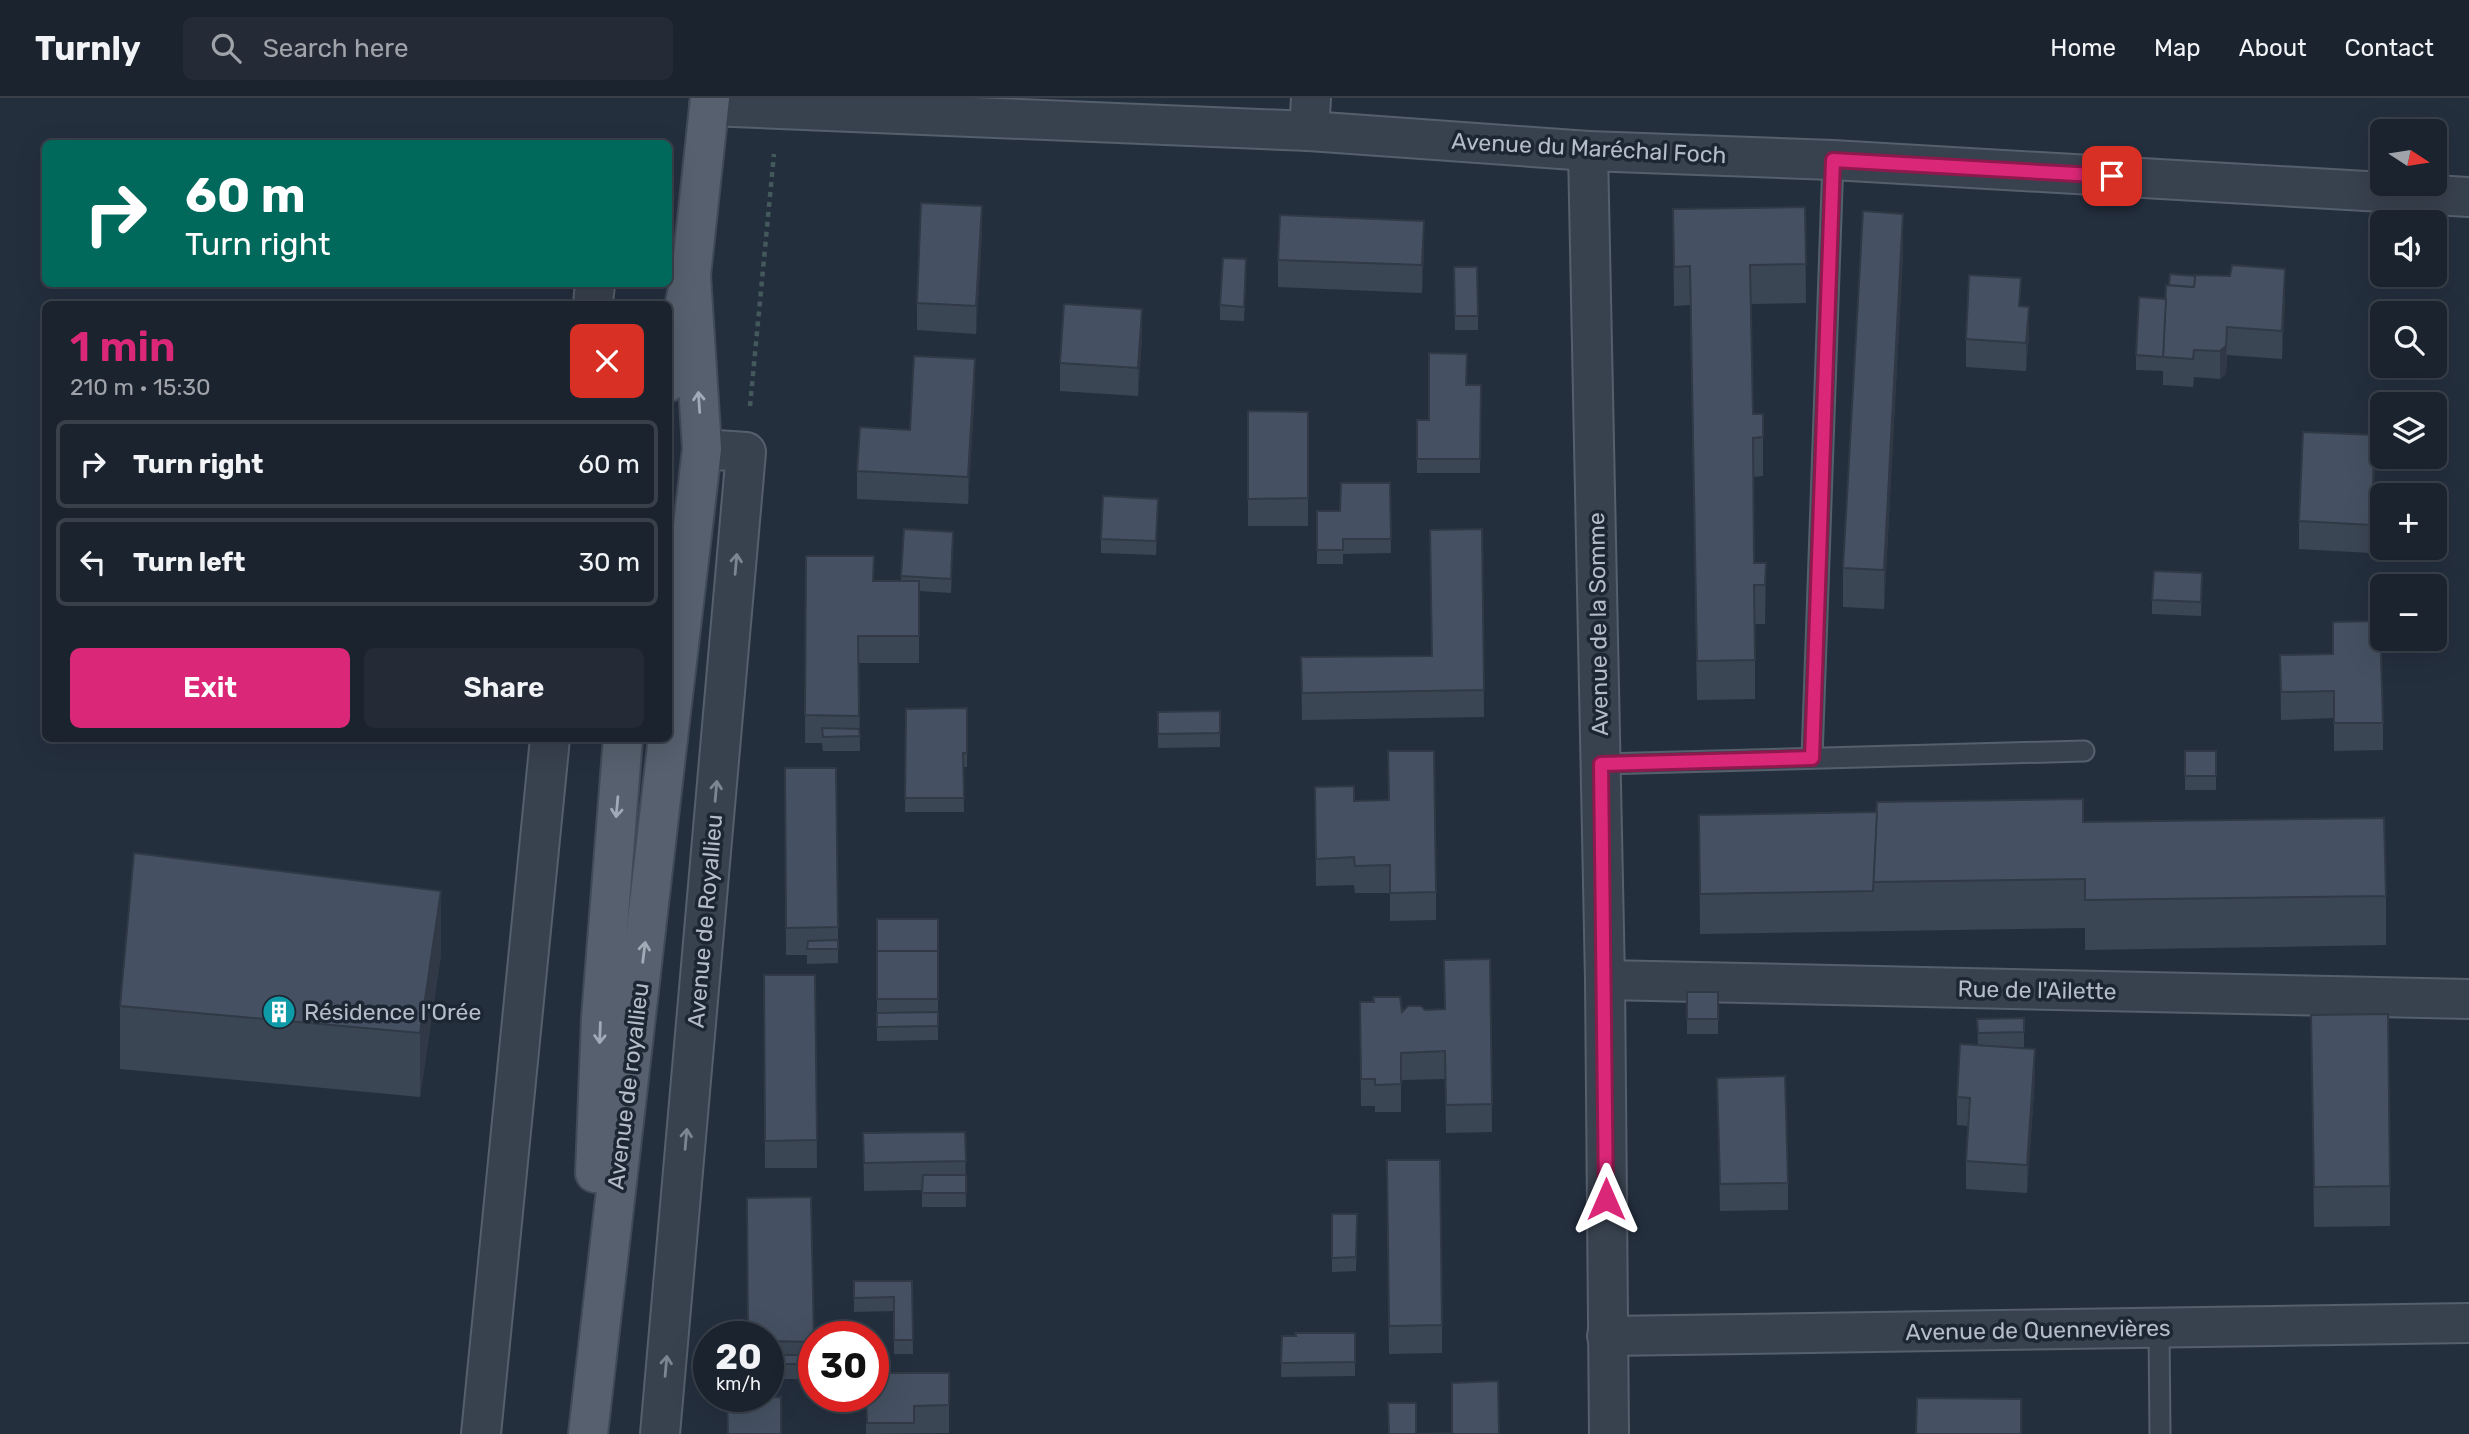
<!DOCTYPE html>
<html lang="en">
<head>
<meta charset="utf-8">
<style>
	body { margin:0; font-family:Rubik,sans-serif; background:#242b36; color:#f1f3f6; height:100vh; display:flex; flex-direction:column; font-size:26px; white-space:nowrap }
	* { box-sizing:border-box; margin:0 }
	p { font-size:23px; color:#a0a4aa }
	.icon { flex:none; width:38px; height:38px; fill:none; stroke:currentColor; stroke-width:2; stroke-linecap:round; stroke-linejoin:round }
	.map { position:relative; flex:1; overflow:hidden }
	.drawer { position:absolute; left:42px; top:203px; width:630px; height:441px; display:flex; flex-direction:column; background:#1b232e; border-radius:10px; box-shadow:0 7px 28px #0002,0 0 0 2px #39404a }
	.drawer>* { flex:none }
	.guide { position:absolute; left:42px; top:42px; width:630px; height:147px; border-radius:10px; box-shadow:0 7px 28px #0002,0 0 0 2px #39404a; background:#00695c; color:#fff; overflow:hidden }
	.needle { width:46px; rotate:102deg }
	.tools { position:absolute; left:2370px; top:21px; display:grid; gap:14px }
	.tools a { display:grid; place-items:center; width:77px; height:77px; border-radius:10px; background:#1b232e; box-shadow:0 7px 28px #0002,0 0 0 2px #39404a; font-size:35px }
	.speed { position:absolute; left:693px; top:1223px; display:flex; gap:14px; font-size:35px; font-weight:700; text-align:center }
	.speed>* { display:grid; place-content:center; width:91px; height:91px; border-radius:50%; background:#1b232e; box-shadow:0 7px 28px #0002,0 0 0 2px #39404a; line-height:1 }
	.speed small { font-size:18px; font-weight:400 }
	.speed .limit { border:10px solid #d22; background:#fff; color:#111 }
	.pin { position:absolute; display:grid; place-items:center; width:60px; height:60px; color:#fff; margin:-30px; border-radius:14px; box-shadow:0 4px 10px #0006 }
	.me { position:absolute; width:77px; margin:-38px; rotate:0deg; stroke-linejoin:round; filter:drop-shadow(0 0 5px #0008) }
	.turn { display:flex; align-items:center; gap:24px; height:147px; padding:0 28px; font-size:32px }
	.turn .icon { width:91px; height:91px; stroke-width:2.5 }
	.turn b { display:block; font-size:49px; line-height:60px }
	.round { display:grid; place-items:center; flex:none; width:74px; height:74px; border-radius:10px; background:#242b36 }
	.head { display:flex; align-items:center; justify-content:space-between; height:119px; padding:0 28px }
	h1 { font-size:42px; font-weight:600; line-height:52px; color:#db2777 }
	.action { display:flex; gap:14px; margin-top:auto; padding:14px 28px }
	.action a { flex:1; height:80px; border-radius:10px; background:#db2777; color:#fff; font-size:28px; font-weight:600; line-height:80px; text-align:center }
	.action a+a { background:#242b36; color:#f1f3f6 }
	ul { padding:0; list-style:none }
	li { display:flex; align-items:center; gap:21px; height:88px; margin:0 14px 10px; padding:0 14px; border:4px solid #39404a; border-radius:10px }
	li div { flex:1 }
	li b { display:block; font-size:26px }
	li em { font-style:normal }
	header { display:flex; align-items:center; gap:42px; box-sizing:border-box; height:98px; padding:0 35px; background:#1b232e; border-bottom:2px solid #39404a }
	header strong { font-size:33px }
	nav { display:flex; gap:38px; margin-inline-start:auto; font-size:24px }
	.search { width:490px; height:63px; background:#242b36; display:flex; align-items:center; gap:18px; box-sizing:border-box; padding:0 24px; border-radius:10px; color:#a0a4aa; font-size:26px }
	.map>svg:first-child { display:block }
</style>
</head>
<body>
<header>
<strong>Turnly</strong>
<div class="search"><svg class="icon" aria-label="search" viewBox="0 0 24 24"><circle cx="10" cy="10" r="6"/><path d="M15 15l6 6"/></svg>Search here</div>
<nav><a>Home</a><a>Map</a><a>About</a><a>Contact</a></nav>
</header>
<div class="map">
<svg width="2469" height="1336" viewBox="0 0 2469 1336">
	<rect width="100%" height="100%" fill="#242f3e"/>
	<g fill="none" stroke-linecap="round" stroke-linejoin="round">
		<defs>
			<g id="lane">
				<polyline points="1812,660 1833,62"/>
				<polyline points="1601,666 2084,653"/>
				<polyline points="2159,1230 2160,1336"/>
			</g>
			<g id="street">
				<polyline points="709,8 1309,33 1588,53 1833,62 2469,99"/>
				<polyline points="1309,33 1311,0"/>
				<polyline points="1588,53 1605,882 1609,1336"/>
				<polyline points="593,206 595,186"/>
				<polyline points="1605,882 2469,901"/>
				<polyline points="1607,1238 2469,1225"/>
				<polyline points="481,1336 550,640"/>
				<polyline points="660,1336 746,354 702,351"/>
			</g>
			<g id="primary">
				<polyline points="668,284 691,177 710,0"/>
				<polyline points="668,640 702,351 691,177"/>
				<polyline points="595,1075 601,920 623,640"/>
				<polyline points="588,1336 668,640"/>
			</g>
		</defs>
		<use href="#lane" stroke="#565f6c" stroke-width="23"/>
		<use href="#street" stroke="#565f6c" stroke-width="42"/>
		<use href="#primary" stroke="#414a57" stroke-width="42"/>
		<polyline stroke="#44595c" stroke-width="4.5" stroke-dasharray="5 5" stroke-linecap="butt" points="750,308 774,56"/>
		<use href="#lane" stroke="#38414e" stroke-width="19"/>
		<use href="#street" stroke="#38414e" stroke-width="38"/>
		<use href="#primary" stroke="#56606e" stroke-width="38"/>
	</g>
	<g fill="#3b4654">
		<polygon points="1805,109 1806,205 1751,206 1753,316 1763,316 1763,378 1753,379 1754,465 1766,465 1765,526 1755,526 1755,601 1697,602 1690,207 1674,208 1673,111"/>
		<polygon points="982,135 976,236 917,232 917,205"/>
		<polygon points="1424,151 1422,195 1278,189 1278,162"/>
		<polygon points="1903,155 1884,511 1843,509 1843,470"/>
		<polygon points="1454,169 1478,218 1478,232 1455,232"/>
		<polygon points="1246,175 1244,223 1220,222 1220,207"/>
		<polygon points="2285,198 2282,261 2227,257 2226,276 2220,281 2194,279 2193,289 2163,287 2163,273 2136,272 2136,257 2166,201"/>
		<polygon points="2021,209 2029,236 2026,273 1966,269 1966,241"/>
		<polygon points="1142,239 1138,298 1060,293 1060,265"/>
		<polygon points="1466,287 1481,287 1480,375 1417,375 1417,322 1429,322"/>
		<polygon points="975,289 968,406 857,401 857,373 910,332"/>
		<polygon points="1248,313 1308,314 1308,428 1248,428"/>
		<polygon points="2375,365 2371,455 2299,451 2299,423"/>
		<polygon points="1390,385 1391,455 1343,456 1343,466 1317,466 1317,413 1340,413"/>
		<polygon points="1158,401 1156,457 1101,455 1101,441"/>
		<polygon points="904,431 953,448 951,495 919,493 919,565 859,565 860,653 823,653 822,645 805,645 806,458 874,483 901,483"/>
		<polygon points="1482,431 1484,619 1302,622 1301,559 1431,558"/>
		<polygon points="2202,475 2201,518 2152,516 2152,502"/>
		<polygon points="2333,556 2383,625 2383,652 2334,653 2334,620 2281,622 2280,557"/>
		<polygon points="967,610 967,669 963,669 964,714 905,714 906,611"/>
		<polygon points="1220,613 1220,649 1158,650 1158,614"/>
		<rect x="2185" y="653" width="31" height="39"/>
		<polygon points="785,670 838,829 838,865 807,866 807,857 786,857"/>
		<polygon points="1315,689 1354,703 1436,794 1436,822 1390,823 1390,795 1355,795 1354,787 1316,788"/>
		<polygon points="1699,717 2083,724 2386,798 2386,847 2085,852 2085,830 1700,836"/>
		<polygon points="877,821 938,821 938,942 877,943"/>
		<polygon points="441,856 420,999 120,971 120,908"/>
		<polygon points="1490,861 1492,1034 1446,1035 1445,981 1401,982 1401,1014 1375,1014 1375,1008 1361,1008 1360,904 1373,904 1373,899 1402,914 1444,911"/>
		<polygon points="764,877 815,877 817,1070 765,1070"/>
		<rect x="1687" y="894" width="31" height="42"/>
		<polygon points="2311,917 2390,1088 2390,1128 2314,1129"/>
		<polygon points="2024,920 2024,949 2005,949 2035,978 2027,1095 1966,1091 1966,1063 1968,1028 1957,1027 1957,999 1978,947 1977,921"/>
		<polygon points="1717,980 1788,1085 1788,1112 1720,1113"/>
		<polygon points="965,1034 966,1109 922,1109 922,1092 864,1093 863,1035"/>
		<polygon points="1387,1062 1442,1227 1442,1255 1389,1256"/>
		<polygon points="1332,1116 1357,1116 1356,1173 1332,1174"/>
		<polygon points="854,1183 912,1183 913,1256 894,1256 894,1213 854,1214"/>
		<polygon points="1355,1235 1355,1278 1281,1279 1282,1238"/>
		<polygon points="768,1239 814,1244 813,1281 780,1281 779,1271 768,1271"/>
		<polygon points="949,1275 949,1335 866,1336 866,1298"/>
	</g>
	<g fill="#303945">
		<polygon points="982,108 982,135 976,236 976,208"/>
		<polygon points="1903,116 1903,155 1884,511 1884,472"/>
		<polygon points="1424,123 1424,151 1422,195 1422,167"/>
		<polygon points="2285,171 2285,198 2282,261 2282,233"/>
		<polygon points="2029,209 2029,236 2026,273 2026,245"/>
		<polygon points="1142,211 1142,239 1138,298 1138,270"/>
		<polygon points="2227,229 2226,276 2220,281 2220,253"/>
		<polygon points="975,261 975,289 968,406 968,379"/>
		<polygon points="2375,337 2375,365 2371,455 2371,427"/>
		<polygon points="441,793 441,856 420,999 420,935"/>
		<polygon points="2035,951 2035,978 2027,1095 2027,1067"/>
	</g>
	<g fill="#455162" stroke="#303945" stroke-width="2">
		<polygon points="921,105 982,108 976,208 917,205"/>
		<polygon points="1805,109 1806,166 1750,167 1753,316 1763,316 1763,339 1753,340 1754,465 1766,465 1765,487 1754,487 1755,562 1697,563 1690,168 1674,169 1673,111"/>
		<polygon points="1863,113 1903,116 1884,472 1843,470"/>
		<polygon points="1280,117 1424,123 1422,167 1278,162"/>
		<polygon points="1223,160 1246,161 1244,209 1220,207"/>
		<polygon points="2232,167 2285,171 2282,233 2227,229 2226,248 2220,253 2194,252 2193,261 2163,259 2166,187 2194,189 2195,177 2230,178"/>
		<polygon points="1454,169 1477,169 1478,218 1455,218"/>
		<polygon points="2170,176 2195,178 2194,189 2169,187"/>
		<polygon points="1969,177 2021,180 2019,208 2029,209 2026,245 1966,241"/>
		<polygon points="2139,199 2166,201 2163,259 2136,257"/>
		<polygon points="1064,206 1142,211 1138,270 1060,265"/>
		<polygon points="1429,255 1467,256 1466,287 1481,287 1480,361 1417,361 1417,322 1429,322"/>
		<polygon points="914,258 975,261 968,379 857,373 860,329 910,332"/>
		<polygon points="1248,313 1308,314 1308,400 1248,401"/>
		<polygon points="2303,334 2375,337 2371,427 2299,423"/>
		<polygon points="1341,385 1390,385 1391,441 1343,441 1343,452 1317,452 1317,413 1340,413"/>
		<polygon points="1103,398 1158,401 1156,443 1101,441"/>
		<polygon points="904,431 953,434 951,481 901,478"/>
		<polygon points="1482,431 1484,592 1302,595 1301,559 1432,558 1430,432"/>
		<polygon points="806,458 874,458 873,483 919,483 919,538 858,538 859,618 805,617"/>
		<polygon points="2154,473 2202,475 2201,504 2152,502"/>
		<polygon points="2380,523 2383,625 2334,625 2334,593 2281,594 2280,557 2333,556 2333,524"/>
		<polygon points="967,610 967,655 963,655 964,700 905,700 906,611"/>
		<polygon points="1220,613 1220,635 1158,636 1158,614"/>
		<polygon points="822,630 859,631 860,638 823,639"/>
		<polygon points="1388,653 1434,653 1436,794 1390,795 1390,767 1355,768 1354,759 1316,761 1315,689 1354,688 1354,703 1389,702"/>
		<rect x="2185" y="653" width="31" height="25"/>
		<polygon points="785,670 836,670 838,829 786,830"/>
		<polygon points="2083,701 2083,724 2384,720 2386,798 2085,802 2085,781 1873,784 1877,704"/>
		<polygon points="1877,714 1873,793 1700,796 1699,717"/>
		<polygon points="134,755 441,793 420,935 120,908"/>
		<polygon points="877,821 938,821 938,860 938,853 877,853"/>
		<polygon points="838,842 838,851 807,851 808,843"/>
		<rect x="877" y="853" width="61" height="48"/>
		<polygon points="1490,861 1492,1006 1446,1007 1445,953 1401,955 1401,986 1375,987 1375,981 1361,981 1360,904 1374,904 1373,899 1400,899 1402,914 1408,908 1421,908 1425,912 1445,911 1444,862"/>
		<polygon points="764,877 815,877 817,1042 765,1043"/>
		<rect x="1687" y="894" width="31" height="27"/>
		<polygon points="938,914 938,928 877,929 877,915"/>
		<polygon points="2388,916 2390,1088 2314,1089 2311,917"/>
		<polygon points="2024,920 2024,934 1978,935 1977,921"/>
		<polygon points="1960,946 2035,951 2027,1067 1966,1063 1970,1000 1957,999"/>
		<polygon points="1785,978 1788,1085 1720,1086 1717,980"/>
		<polygon points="965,1034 966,1063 864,1065 863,1035"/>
		<polygon points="1387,1062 1440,1062 1442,1227 1389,1228"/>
		<polygon points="923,1077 966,1077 966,1095 922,1095"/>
		<polygon points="811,1099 814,1244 768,1243 768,1239 748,1239 747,1100"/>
		<polygon points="1332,1116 1357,1116 1356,1159 1332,1160"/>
		<polygon points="854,1183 912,1183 913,1242 894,1242 894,1199 854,1200"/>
		<polygon points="1295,1235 1355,1235 1355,1264 1281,1265 1282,1238 1296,1238"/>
		<polygon points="779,1257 814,1257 813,1266 780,1266"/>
		<polygon points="873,1275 949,1275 949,1307 914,1308 914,1325 867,1325 866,1298 873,1298"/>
		<polygon points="1498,1283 1499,1336 1389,1336 1388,1305 1416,1305 1416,1336 1452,1335 1452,1285"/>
		<polygon points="781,1299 781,1336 728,1336 727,1300"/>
		<polygon points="1917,1300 2021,1301 2021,1336 1916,1336"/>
	</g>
	<defs><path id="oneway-shaft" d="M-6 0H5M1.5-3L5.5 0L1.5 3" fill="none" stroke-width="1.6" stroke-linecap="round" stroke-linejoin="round" transform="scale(1.75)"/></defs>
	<g stroke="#a1aab7">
		<use href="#oneway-shaft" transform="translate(699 304) rotate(-94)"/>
		<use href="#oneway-shaft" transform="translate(617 709) rotate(95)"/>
		<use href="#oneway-shaft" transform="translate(644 854) rotate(-83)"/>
		<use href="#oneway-shaft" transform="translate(600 935) rotate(92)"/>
	</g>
	<g stroke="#7c8592">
		<use href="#oneway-shaft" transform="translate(736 466) rotate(-85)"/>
		<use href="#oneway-shaft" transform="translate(716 693) rotate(-85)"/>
		<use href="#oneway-shaft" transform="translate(686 1041) rotate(-85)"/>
		<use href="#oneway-shaft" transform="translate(666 1268) rotate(-85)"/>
	</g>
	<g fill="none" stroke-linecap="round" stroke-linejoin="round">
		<defs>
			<polyline id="route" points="1606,1101 1601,666 1812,660 1833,62 2112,78"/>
		</defs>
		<use href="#route" stroke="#8e194d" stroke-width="18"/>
		<use href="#route" stroke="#db2777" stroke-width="12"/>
	</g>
	<defs>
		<symbol id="building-disc" viewBox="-11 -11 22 22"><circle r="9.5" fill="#0f9aa8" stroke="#1d2633"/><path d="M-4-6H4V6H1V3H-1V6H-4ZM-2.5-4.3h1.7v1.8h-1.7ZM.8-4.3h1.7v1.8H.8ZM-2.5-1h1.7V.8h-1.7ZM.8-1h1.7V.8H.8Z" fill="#fff"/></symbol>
	</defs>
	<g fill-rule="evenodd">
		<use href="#building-disc" x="260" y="895" width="38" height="38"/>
	</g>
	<g text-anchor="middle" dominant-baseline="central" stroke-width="7" stroke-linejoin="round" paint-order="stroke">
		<g font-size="23" fill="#b4bcc9" stroke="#1d2633">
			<text transform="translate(1589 50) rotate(3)">Avenue du Maréchal Foch</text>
			<text transform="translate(1598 526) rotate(-91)">Avenue de la Somme</text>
			<text transform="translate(705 823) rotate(-85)">Avenue de Royallieu</text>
			<text transform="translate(2037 892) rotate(1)">Rue de l'Ailette</text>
			<text transform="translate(628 988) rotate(-83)">Avenue de royallieu</text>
			<text transform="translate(2038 1232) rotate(-1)">Avenue de Quennevières</text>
		</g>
		<g font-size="23" fill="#b4bcc9" stroke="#1d2633" text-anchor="start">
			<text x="304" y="914">Résidence l'Orée</text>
		</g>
	</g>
</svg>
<div class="tools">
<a><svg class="needle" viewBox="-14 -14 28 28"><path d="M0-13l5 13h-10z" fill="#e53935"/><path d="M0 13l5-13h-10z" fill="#a0a4aa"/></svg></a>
<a><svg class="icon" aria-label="sound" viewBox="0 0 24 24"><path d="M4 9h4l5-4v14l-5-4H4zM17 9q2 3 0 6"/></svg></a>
<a><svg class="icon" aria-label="search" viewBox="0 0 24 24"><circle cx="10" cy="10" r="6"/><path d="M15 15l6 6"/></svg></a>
<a><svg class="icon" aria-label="layers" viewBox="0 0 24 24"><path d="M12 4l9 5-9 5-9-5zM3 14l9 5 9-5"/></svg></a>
<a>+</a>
<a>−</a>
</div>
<div class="speed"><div>20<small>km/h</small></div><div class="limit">30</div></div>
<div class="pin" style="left:2112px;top:78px;background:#d93025"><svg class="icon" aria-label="arrive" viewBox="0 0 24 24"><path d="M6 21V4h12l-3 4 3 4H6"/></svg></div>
<svg class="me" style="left:1606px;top:1101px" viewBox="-20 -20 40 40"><path d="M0-17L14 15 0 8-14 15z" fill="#db2777" stroke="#fff" stroke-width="4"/></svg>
<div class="guide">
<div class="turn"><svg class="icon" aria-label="right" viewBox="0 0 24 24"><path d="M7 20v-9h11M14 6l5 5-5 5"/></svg><div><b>60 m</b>Turn right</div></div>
</div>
<section class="drawer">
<div class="head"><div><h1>1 min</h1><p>210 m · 15:30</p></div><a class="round" style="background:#d93025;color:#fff"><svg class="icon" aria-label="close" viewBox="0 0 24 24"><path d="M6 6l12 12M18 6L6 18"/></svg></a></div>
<ul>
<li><svg class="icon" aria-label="right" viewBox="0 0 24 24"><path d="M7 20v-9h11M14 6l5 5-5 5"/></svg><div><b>Turn right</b></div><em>60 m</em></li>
<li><svg class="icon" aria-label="left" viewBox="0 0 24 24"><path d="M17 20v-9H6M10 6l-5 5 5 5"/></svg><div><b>Turn left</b></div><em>30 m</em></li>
</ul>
<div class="action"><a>Exit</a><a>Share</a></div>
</section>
</div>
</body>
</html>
